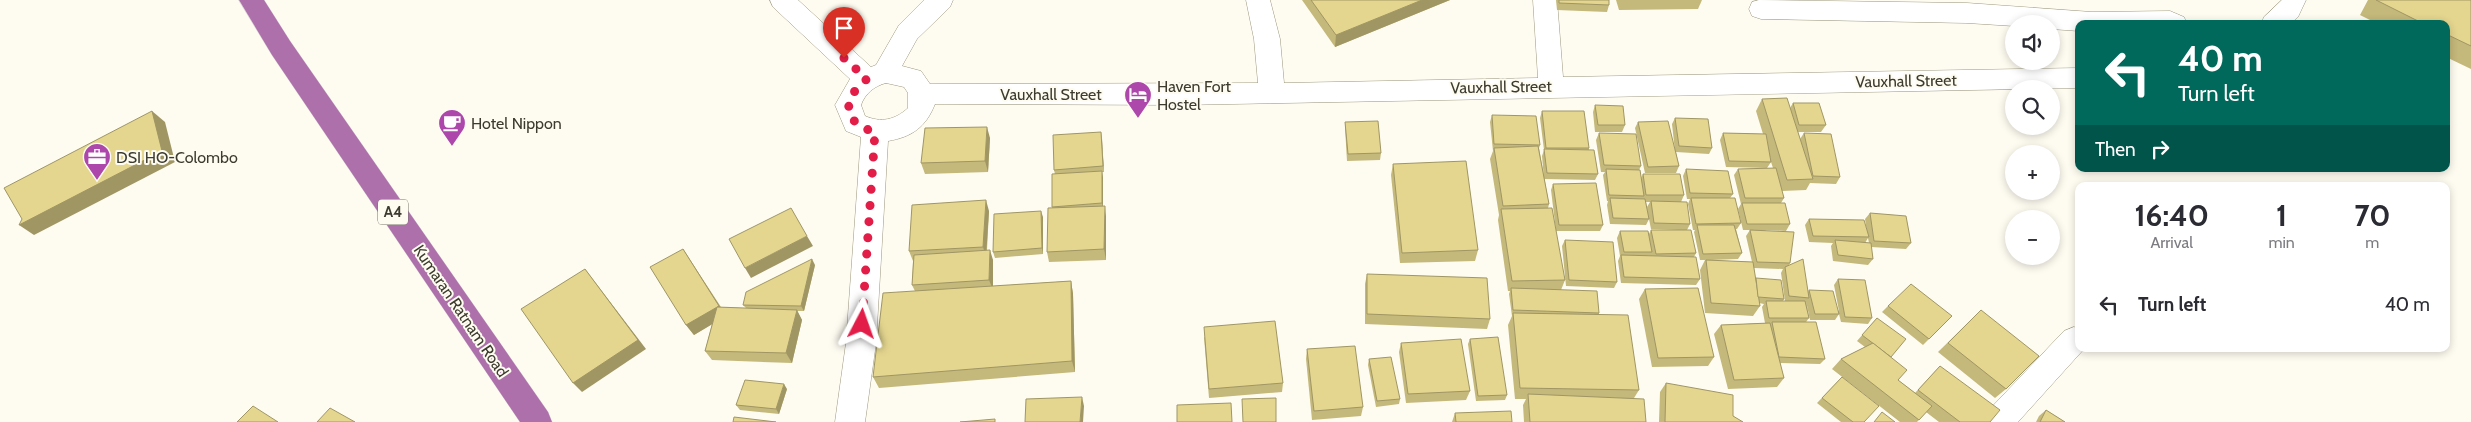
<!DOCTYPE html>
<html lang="en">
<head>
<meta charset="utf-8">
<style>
	body { margin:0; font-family:Cabin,sans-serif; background:#f7f7f7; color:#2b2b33; height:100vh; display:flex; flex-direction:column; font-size:19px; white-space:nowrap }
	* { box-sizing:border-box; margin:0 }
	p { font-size:16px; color:#7c7c81 }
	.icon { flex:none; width:28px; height:28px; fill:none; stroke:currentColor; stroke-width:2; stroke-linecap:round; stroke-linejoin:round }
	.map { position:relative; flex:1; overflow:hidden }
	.side { position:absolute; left:2075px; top:182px; width:375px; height:170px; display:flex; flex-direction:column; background:#fff; border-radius:10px; box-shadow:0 2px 8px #0003 }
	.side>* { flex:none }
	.hud { position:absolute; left:2075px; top:20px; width:375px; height:152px; border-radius:10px; box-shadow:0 2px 8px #0003; background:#00695c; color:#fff; overflow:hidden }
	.fabs { position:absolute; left:2005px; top:15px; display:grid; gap:10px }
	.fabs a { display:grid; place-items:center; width:55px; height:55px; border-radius:50%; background:#fff; box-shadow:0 2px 8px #0003; font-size:25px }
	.pin { position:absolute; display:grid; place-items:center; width:42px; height:42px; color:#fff; margin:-51px -21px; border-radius:50% 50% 50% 0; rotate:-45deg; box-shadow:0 0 5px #0007 }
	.pin .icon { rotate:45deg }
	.me { position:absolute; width:55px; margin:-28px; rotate:4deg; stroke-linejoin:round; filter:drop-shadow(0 0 4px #0008) }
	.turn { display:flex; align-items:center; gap:18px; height:105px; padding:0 20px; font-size:22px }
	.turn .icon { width:65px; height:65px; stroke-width:2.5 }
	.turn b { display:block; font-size:35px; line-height:42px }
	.then { display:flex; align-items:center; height:48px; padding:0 20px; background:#0003; gap:10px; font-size:19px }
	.eta { display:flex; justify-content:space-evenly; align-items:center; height:85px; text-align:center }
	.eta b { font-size:30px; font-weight:800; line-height:35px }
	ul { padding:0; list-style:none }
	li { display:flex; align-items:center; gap:15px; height:75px; padding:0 20px }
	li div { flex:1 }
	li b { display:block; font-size:19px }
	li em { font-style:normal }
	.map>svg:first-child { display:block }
</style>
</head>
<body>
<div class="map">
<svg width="2471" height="422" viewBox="0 0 2471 422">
	<rect width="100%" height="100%" fill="#fefcf1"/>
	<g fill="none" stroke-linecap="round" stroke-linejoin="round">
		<defs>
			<g id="minor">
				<path d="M770,0H798L871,67L876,65L899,25L924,0H953L950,7L917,39L902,66L921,71L930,84L1258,83L1254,39L1246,0H1270L1280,39L1284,83L1538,78L1533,0H1557L1563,77L2079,68V88L1180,105L935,104C926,127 912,137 888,141L876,343L865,422H835L846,343L861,137L846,131L835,105L850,79L773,7ZM886,83L904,87L908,93V108C895,120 881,123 865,116L861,105C865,94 874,86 886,83Z"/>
				<polygon points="1759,0 1967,3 2092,12 2170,11 2184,17 2187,24 2079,24 2079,31 2051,29 2051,24 2014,24 2014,26 1967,23 1761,19 1752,16 1749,9 1752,2"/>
				<polygon points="2282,0 2306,0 2298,17 2290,24 2261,24 2264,17"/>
				<polygon points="2074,327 2079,329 2079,349 2084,349 2018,422 1983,422 1987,412 2064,331"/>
			</g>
			<polygon id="highway" points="239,0 264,0 290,41 548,412 552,422 520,422 272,55"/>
		</defs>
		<use href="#minor" stroke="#9c977e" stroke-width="1"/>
		<use href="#highway" stroke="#dcdcda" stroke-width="1"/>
		<use href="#minor" fill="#fff" fill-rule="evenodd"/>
		<use href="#highway" fill="#ae70ab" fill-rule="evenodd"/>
	</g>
	<g fill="#c4b87b" fill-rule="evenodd">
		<polygon points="1302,0 1450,0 1335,47"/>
		<polygon points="1556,0 1609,0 1609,5 1607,12 1557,10"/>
		<polygon points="1616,0 1702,0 1698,9 1619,10"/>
		<polygon points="2368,0 2471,0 2471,69 2446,57 2446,24 2378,24 2360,15"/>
		<path d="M1762,99L1790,108L1793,103L1826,125L1821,132H1798L1800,139L1804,133L1840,177L1836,184L1810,183L1806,190L1782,191L1784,198L1781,203L1790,224L1786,231L1765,230L1790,263L1789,265L1808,292L1809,290L1839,311L1834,285L1838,279L1872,318L1868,324L1841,322L1839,314L1835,320H1810L1806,301L1809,318L1806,322L1825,359L1820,364L1780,363L1784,378L1777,387L1728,389L1714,334L1721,325L1765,323L1762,307L1764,304L1759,303L1760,306L1753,316L1705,313L1700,270L1705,260H1700L1694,232L1695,230H1693L1688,204L1690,199H1687L1683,176L1686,169L1733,194L1730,198L1741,223L1737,229H1736L1742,253L1738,259L1711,260L1752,262L1746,236L1750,230H1743L1738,209L1741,204L1734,175L1738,169L1773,168L1771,162L1767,168L1726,167L1720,140L1723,133L1763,134L1756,111ZM1754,268L1783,269L1781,273L1785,301H1783L1784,299L1755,279Z"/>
		<polygon points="1595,105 1625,125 1622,132 1595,132 1593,112"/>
		<polygon points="1542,111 1589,148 1589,150 1598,174 1595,180 1544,179 1542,156 1544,150 1540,118"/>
		<polygon points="1492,115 1540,145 1539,148 1549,204 1548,208 1565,280 1561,290 1599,313 1599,314 1639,390 1634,398 1646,422 1524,422 1523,405 1526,399 1515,399 1508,325 1512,316 1509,294 1510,291 1508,291 1498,220 1499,215 1490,159 1493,151 1490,122"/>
		<polygon points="1675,118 1712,148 1709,154 1676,152 1679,166 1676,173 1645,173 1635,128 1638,122 1675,151 1672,124"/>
		<polygon points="1345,122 1381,153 1380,160 1347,161 1345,128"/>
		<polygon points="1101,132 1104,172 1102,172 1103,206 1106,217 1106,260 1049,262 1047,252 1052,208 1055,174 1054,170"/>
		<path d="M1599,133L1641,166L1639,170L1641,178L1643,174L1684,195L1681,202L1690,224L1687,230L1696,253L1694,257L1700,279L1696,285L1621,283L1618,261L1620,256L1617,238L1620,231L1649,234L1651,230H1678L1651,229L1649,219L1646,225L1610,224L1607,205L1608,201H1607L1603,175L1605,172H1601L1596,140ZM1646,202H1650L1647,207L1649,219Z"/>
		<polygon points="990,138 988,172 925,174 921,163"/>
		<polygon points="1393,164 1478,250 1475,261 1400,263 1391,175"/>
		<polygon points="1553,184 1603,225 1600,231 1556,231 1551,190"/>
		<polygon points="989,211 987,250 993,260 993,286 1071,281 1073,294 1075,372 879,388 873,377 915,291 912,285 913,261 909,251"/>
		<path d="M1870,213L1911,243L1906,249L1871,247L1873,259L1868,265L1833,261L1831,246L1833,243L1809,242L1805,225L1809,219L1867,232L1865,219ZM1868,238L1869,243H1865Z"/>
		<polygon points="1043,217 1043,254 995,258 993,252"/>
		<polygon points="1565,240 1617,282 1614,288 1566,286 1562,246"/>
		<polygon points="683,249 721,307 746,308 743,305 815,265 804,311 797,311 802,320 792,363 712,360 705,351 712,324 694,335 686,325"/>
		<polygon points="1367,274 1490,319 1487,329 1365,324 1365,284"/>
		<polygon points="1645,289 1714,357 1708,366 1652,367 1639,299"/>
		<polygon points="1888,306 1952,316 1923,345 1882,312"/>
		<polygon points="1981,310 2006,389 1995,398 1938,352"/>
		<polygon points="1877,318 1898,380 1915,393 1940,366 1990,422 1939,422 1926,412 1917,422 1900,422 1832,369 1841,359 1865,347 1857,341"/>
		<polygon points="1204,337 1283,383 1282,392 1209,398"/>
		<polygon points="1470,339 1507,395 1505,400 1476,401 1468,344"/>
		<polygon points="1401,343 1470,391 1466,400 1406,403 1399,352"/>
		<polygon points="1307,349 1363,407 1361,416 1312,420 1306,359"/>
		<polygon points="1369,359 1400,399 1399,404 1376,407 1368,365"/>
		<polygon points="1842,377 1864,422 1841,422 1817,403"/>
		<polygon points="1666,383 1733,416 1743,422 1659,422 1660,392"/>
		<polygon points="787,389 779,414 740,410 736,405"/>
		<polygon points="2046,410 2065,422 2036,422 2039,416"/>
		<polygon points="1455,413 1512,422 1452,422"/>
	</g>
	<g fill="#a09664">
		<polygon points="1422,0 1450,0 1335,47 1336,35"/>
		<polygon points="152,111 165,122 175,162 34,235 19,225"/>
		<polygon points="987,127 990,138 988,172 985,161"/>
		<polygon points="1101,132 1102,138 1104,172 1103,166"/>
		<polygon points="1102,171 1103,177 1103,210 1102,203"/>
		<polygon points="986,200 989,211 986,257 983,247"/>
		<polygon points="1105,206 1106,217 1106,260 1104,249"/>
		<polygon points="1041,211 1043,217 1043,254 1042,248"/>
		<polygon points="807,236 813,246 751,278 745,268"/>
		<polygon points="683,249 726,316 694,335 686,325"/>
		<polygon points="990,250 993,260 993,290 989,280"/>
		<polygon points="812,259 815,265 804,311 801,306"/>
		<polygon points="585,269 646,349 582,392 573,383"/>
		<polygon points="1071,281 1073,294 1075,372 1072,361"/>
		<polygon points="797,310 802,320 792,363 786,353"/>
		<polygon points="784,384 787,389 779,414 776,409"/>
		<polygon points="1082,397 1084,406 1083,422 1080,422"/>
	</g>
	<g fill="#e4d68f" stroke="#a09664">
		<polygon points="1311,0 1422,0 1336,35"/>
		<polygon points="1559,0 1609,0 1609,5 1559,3"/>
		<polygon points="2376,0 2471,0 2471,46 2446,34 2446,24 2424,24"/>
		<polygon points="1787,98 1813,179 1787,180 1762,99"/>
		<polygon points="1793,103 1819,103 1826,125 1799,125"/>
		<polygon points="1595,105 1623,106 1625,125 1598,125"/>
		<polygon points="152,111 162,151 19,225 22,219 4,188"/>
		<polygon points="1542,111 1584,111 1589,148 1546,148"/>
		<polygon points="1492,115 1536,116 1540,145 1494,144"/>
		<polygon points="1675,118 1708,119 1712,148 1679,146"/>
		<polygon points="1378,121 1381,153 1348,154 1345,122"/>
		<polygon points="1668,121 1679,166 1648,167 1638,122"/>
		<polygon points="987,127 985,161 921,163 925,128"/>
		<polygon points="1101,132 1103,166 1054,170 1053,135"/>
		<polygon points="1599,133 1636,134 1641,166 1604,165"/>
		<polygon points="1723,133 1766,134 1771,162 1729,161"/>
		<polygon points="1804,133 1831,134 1840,177 1813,176"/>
		<polygon points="1538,146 1549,204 1503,206 1494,148"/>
		<polygon points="1544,149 1594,150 1598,174 1547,173"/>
		<polygon points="1466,161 1478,250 1402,253 1393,164"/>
		<polygon points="1776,168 1784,198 1745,198 1738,169"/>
		<polygon points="1606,169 1640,170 1644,196 1609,195"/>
		<polygon points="1686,169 1728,171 1733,194 1690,193"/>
		<polygon points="1102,171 1102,203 1052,207 1052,174"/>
		<polygon points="1643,174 1680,174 1684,195 1646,195"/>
		<polygon points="1596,183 1603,225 1559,225 1553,184"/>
		<polygon points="1610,198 1645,199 1649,219 1613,218"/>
		<polygon points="1691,198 1735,198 1741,223 1696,224"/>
		<polygon points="986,200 983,247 909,251 912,205"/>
		<polygon points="1651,201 1687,202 1690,224 1654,223"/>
		<polygon points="1742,203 1785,203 1790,224 1747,224"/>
		<polygon points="1105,206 1104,249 1047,252 1048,208"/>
		<polygon points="791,208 807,236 745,268 729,239"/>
		<polygon points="1552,208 1565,280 1512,281 1501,209"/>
		<polygon points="1041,211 1042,248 993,252 994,214"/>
		<polygon points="1870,213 1906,216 1911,243 1874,241"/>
		<polygon points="1809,219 1864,220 1869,237 1813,236"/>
		<polygon points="1697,225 1734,225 1742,253 1703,254"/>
		<polygon points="1651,230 1691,230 1696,253 1656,254"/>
		<polygon points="1750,230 1794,232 1790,263 1757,262"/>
		<polygon points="1620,231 1648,231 1652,252 1624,252"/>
		<polygon points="1565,240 1613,242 1617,282 1569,280"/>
		<polygon points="1835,240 1871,243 1873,259 1838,255"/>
		<polygon points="683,249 719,306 686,325 650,267"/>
		<polygon points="990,250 989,280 912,285 914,255"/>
		<polygon points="1621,255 1696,257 1700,279 1624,277"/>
		<polygon points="812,259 801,306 743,305 746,292"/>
		<polygon points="1803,259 1809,298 1789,296 1785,267"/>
		<polygon points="1706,260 1753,262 1760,306 1711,303"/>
		<polygon points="585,269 638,340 573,383 521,309"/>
		<polygon points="1367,274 1487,278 1490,319 1367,314"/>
		<polygon points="1756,278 1781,280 1784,299 1758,297"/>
		<polygon points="1838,279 1865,280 1872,318 1845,317"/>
		<polygon points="1071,281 1072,361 873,377 883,293"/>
		<polygon points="1911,284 1952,316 1929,339 1888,306"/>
		<polygon points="1511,288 1597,291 1599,313 1513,310"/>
		<polygon points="1698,288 1714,357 1658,358 1645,289"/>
		<polygon points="1809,290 1833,291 1839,314 1815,314"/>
		<polygon points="1766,301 1805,301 1809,318 1769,318"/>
		<polygon points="717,307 797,310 786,353 705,351"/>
		<polygon points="1981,310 2039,356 2006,389 1948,343"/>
		<polygon points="1513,313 1628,315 1639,390 1520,388"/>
		<polygon points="1877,318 1906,339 1891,357 1862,335"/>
		<polygon points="1275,321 1283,383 1209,389 1204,327"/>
		<polygon points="1772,322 1816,322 1825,359 1779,357"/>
		<polygon points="1770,323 1784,378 1734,380 1721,325"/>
		<polygon points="1498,337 1507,395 1478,396 1470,339"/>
		<polygon points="1461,339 1470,391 1408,394 1401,343"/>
		<polygon points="1873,343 1907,370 1898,380 1932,406 1919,420 1841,359"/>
		<polygon points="1355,346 1363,407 1314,411 1307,349"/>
		<polygon points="1391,357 1400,399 1377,401 1369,359"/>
		<polygon points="1940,366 2000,410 1990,422 1960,422 1918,390"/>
		<polygon points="1842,377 1879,406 1864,422 1853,422 1822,398"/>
		<polygon points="745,380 784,384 776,409 736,405"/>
		<polygon points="1666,383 1733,395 1733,416 1743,422 1665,422"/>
		<polygon points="1528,394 1644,399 1646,422 1530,422"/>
		<polygon points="1082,397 1080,422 1025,422 1026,399"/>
		<polygon points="1276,398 1276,422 1243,422 1242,399"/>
		<polygon points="1231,403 1232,422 1177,422 1177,405"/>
		<polygon points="253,406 278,422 237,422"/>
		<polygon points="330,408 355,422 317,422"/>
		<polygon points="2046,410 2065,422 2040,422"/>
		<polygon points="1511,411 1512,422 1456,422 1455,413"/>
		<polygon points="1882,412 1895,422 1874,422"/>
		<polygon points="734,417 776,422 733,422"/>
		<polygon points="995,419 995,422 960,422"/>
	</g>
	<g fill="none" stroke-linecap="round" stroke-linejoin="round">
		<path stroke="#e11d48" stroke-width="9" stroke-dasharray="0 16.2" d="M844,58L867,79C841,99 842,123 875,132L862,324"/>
	</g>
	<defs>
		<symbol id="hotel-pin" viewBox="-11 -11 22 30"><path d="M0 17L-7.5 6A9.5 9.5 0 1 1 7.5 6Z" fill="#ad47ab" stroke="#fefcf1"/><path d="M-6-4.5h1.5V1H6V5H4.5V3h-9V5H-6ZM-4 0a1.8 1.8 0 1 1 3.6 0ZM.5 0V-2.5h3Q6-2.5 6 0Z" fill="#fff"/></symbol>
		<symbol id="cafe-pin" viewBox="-11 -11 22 30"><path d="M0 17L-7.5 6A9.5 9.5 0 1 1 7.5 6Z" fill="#ad47ab" stroke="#fefcf1"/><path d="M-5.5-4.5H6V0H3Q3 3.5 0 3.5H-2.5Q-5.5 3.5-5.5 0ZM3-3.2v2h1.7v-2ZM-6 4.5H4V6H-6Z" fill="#fff"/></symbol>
		<symbol id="office-pin" viewBox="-11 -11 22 30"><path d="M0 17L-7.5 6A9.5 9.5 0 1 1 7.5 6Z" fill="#ad47ab" stroke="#fefcf1"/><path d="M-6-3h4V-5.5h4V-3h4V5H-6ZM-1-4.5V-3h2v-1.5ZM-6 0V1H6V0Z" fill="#fff"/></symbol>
	</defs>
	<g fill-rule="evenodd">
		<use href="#hotel-pin" x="1122" y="79" width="32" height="43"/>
		<use href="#cafe-pin" x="436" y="107" width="32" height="43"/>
		<use href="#office-pin" x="81" y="141" width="32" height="43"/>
	</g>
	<g text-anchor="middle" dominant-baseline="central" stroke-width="4" stroke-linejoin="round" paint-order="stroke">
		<rect fill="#fefcf1" stroke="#77746a" stroke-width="1" x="378" y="199.5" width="30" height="25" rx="4"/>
		<g font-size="15" font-weight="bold" fill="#3d3a30">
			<text x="393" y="212">A4</text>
		</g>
		<g font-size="16" fill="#3d3a30" stroke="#fefcf1">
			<text transform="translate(1906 81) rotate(-1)">Vauxhall Street</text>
			<text transform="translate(1501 87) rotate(-1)">Vauxhall Street</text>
			<text x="1051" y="94">Vauxhall Street</text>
			<text transform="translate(461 311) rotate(56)">Kumaran Ratnam Road</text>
		</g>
		<g font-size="16" fill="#3d3a30" stroke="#fefcf1" text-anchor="start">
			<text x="1157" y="86">Haven Fort<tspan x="1157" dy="18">Hostel</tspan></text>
			<text x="471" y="123">Hotel Nippon</text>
			<text x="116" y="157">DSI HO-Colombo</text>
		</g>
	</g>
</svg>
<div class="fabs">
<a><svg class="icon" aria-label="sound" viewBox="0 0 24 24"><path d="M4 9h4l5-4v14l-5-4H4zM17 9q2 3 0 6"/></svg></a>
<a><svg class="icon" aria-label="search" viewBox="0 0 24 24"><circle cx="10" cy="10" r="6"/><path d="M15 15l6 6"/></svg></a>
<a>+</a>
<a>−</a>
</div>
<div class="pin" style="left:844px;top:58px;background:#d93025"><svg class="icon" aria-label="arrive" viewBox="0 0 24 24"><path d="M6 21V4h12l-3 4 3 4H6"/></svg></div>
<svg class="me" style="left:862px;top:324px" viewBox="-20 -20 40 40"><path d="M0-17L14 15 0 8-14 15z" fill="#e11d48" stroke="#fff" stroke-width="4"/></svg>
<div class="hud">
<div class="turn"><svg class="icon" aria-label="left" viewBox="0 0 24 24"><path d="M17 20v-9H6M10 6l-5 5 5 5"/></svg><div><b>40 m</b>Turn left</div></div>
<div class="then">Then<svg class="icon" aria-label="right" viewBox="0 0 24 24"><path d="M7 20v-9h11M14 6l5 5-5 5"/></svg></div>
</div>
<section class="side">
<div class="eta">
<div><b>16:40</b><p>Arrival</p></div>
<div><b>1</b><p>min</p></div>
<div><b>70</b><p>m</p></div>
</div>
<ul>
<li><svg class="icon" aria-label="left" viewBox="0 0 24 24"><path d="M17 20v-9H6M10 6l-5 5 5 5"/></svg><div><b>Turn left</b></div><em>40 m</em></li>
</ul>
</section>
</div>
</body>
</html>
